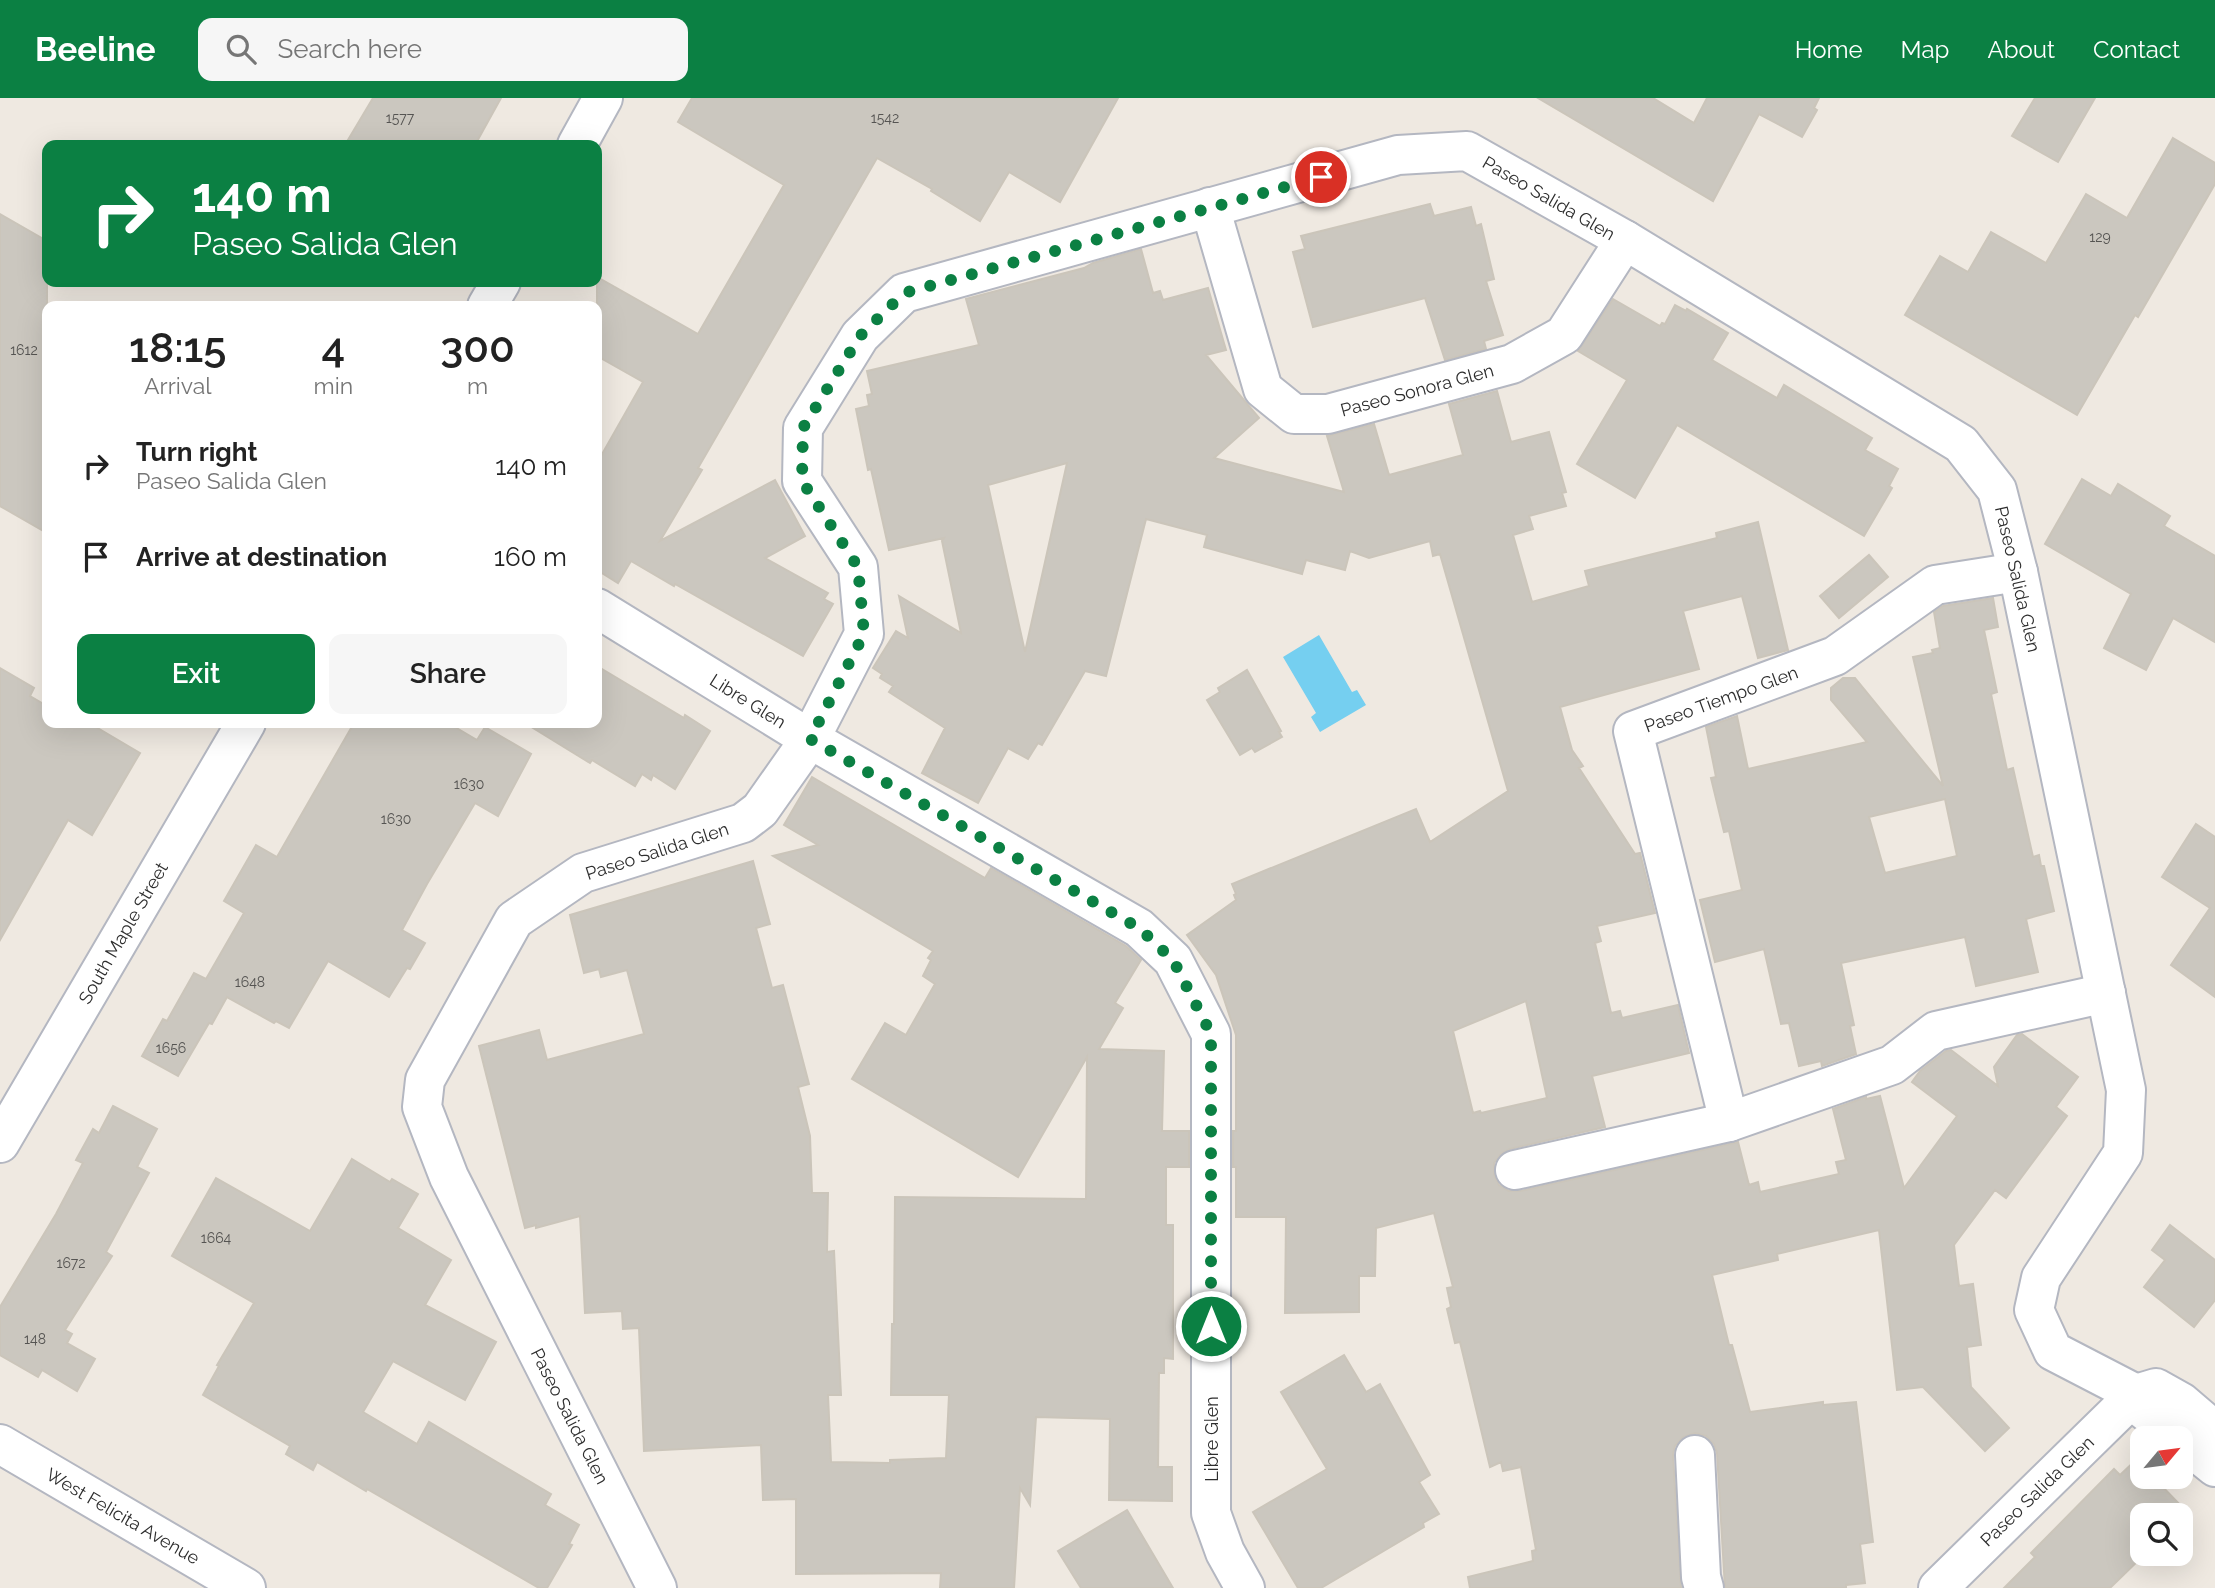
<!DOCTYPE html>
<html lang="en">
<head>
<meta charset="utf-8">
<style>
	body { margin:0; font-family:Raleway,sans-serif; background:#f6f6f6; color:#222; height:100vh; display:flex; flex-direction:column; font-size:26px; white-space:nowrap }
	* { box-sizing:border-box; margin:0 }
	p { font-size:23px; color:#767676 }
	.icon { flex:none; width:38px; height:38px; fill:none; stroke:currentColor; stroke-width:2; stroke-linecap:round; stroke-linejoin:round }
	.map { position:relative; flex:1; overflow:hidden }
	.drawer { position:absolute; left:42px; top:203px; width:560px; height:427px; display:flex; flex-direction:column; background:#fff; border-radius:14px; box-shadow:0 7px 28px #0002 }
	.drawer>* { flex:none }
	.hud { position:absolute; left:42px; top:42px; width:560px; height:147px; border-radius:14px; box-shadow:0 7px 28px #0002; background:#0b8043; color:#fff; overflow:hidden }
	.needle { width:46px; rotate:61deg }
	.fabs { position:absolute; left:2130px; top:1328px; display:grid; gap:14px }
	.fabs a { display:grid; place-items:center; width:63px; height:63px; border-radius:14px; background:#fff; box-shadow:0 7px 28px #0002; font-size:35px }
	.pin { position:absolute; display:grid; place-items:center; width:60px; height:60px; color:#fff; margin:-30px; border:4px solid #fff; border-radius:50%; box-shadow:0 2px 7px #0007 }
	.me { position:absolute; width:77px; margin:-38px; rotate:0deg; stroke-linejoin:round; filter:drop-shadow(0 0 5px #0008) }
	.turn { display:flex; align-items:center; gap:24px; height:147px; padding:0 35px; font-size:32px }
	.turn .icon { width:91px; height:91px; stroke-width:2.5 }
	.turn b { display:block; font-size:49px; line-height:60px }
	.eta { display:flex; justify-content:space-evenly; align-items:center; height:119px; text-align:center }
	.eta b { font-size:42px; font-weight:600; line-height:49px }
	.primary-button { display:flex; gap:14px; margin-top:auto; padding:14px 35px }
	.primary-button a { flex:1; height:80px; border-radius:14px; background:#0b8043; color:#fff; font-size:28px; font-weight:600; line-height:80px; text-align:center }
	.primary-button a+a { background:#f6f6f6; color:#222 }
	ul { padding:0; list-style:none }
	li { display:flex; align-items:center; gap:21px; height:91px; padding:0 35px }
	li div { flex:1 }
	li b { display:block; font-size:26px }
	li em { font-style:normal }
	header { display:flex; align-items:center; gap:42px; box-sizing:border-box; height:98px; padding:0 35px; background:#0b8043; color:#fff }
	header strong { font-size:33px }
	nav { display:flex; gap:38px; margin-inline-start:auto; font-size:24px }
	.search { width:490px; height:63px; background:#f6f6f6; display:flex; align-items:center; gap:18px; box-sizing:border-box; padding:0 24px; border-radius:14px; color:#767676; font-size:26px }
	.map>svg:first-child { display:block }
</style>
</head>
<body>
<header>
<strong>Beeline</strong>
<div class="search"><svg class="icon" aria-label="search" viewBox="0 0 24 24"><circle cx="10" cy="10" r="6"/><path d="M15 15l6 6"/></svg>Search here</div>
<nav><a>Home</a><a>Map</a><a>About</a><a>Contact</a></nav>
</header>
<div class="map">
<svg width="2215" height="1490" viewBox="0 0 2215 1490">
	<rect width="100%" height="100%" fill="#efe9e1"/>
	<polygon fill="#75cff0" points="1319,537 1352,594 1357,592 1366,607 1320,634 1311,619 1316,615 1283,559"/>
	<g fill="#cbc7bf" stroke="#cbc5ba" stroke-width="2" fill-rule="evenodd">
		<polygon points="373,0 501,0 475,47 345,47"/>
		<polygon points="692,0 1118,0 1060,104 1009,74 980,123 931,93 932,91 877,60 698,370 702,372 660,443 775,382 805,438 765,460 828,495 824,501 833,506 803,558 675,486 674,488 631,463 618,485 597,472 597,365 643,284 597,258 597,179 698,236 784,87 678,24"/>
		<polygon points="1538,0 1653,0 1694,25 1707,0 1819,0 1814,10 1817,12 1802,39 1759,16 1713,103"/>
		<polygon points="2035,0 2095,0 2058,64 2012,38"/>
		<polygon points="2173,40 2215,65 2215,86 2138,219 2135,217 2077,317 1905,217 1940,158 1968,174 1991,134 2046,165 2086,96 2127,120"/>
		<polygon points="1430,106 1434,118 1471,109 1476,128 1481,126 1494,181 1486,183 1503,237 1484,243 1486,251 1445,262 1425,200 1313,229 1293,154 1305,151 1301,138"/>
		<polygon points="0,116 47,143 47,435 0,408"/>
		<path d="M1141,151L1153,195L1160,193L1163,202L1208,190L1226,252L1206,257L1259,320L1214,360L1344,394L1327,338L1374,326L1389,377L1463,357L1449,306L1497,293L1511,344L1549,334L1566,394L1562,395L1566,408L1529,418L1533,431L1513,437L1532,504L1589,488L1585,473L1717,440L1716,435L1758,424L1788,552L1758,560L1742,498L1683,513L1699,571L1560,609L1572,652L1583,668L1579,670L1635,756L1640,755L1655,815L1597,828L1601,843L1595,845L1611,915L1620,913L1622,920L1678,907L1689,955L1592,978L1605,1029L1510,1051L1501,1056L1494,1065V1076L1499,1087L1509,1093H1520L1738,1044L1749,1087L1758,1084L1760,1094L1839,1076L1836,1064L1846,1062L1833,1011L1866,999V1001L1880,998L1904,1090L1957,1018L1912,984L1920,973L1946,953L1951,952L1998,988L1994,969L2017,937L2022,936L2078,979L2056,1009L2067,1018L2006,1100L1995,1092L1954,1147L1959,1188L1973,1186L1981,1247L1967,1249L1971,1289L2009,1330L1985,1353L1923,1289L1897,1292L1879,1132L1777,1156L1778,1162L1712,1177L1729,1247H1732L1750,1314L1823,1304V1307L1856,1304L1873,1444L1860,1446L1865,1485L1846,1487V1490H1725L1717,1355L1714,1346L1706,1338L1695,1335L1683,1339L1675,1348L1673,1357L1681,1490H1470L1468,1479L1533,1463L1532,1453L1536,1452L1521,1369L1503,1373L1501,1364L1490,1369L1460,1244L1455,1245L1447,1211L1451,1209L1447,1190L1453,1189L1434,1115L1376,1130L1375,1178H1359V1214L1285,1215L1286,1119H1236V1069H1233V1033H1236V937L1216,877L1187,837L1236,802L1234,797L1236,796L1232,786L1416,711L1430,744L1508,693L1440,456L1433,458L1430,443L1369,460L1350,453L1345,472L1306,462L1302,476L1204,449L1207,437L1146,421L1106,578L1085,573L1042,647L1038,645L1028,661L1008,650L978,705L922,675L945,630L889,594L893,588L880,580L882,576L873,570L896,533L908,540L899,498L961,535L942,443L944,440L889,452L871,371L868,372L856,311L869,308L867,297L872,296L867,273L979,247L966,201L1084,170L1093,165ZM1067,365L1025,554L988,387ZM1526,903L1547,1000L1481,1015L1480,1013L1473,1015L1453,933Z"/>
		<polygon points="1613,201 1660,228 1662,225 1665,226 1675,207 1686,213 1687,211 1728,235 1712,262 1777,300 1784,287 1872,340 1865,352 1898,371 1889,388 1892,390 1864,438 1677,327 1635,400 1577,366 1627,282 1578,253"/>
		<polygon points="2082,381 2111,398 2118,386 2170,418 2164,428 2215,458 2215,544 2173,520 2146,572 2104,550 2131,496 2045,446"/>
		<polygon points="1869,457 1888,479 1839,520 1820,498"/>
		<path d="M1993,500L1998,529L1984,532L1997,594L1991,596L2007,672L2013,670L2033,759L2039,757L2041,768H2044L2054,813L2026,821L2038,874L1976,888L1965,839L1841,865L1854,927L1850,928L1856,956L1822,968L1821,963L1799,968L1789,925L1781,926L1764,851L1715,864L1700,802L1742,792L1729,733L1724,734L1711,680L1716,679L1706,629L1737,618L1748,671L1867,644L1831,602V590L1843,580H1855L1943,688L1913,559L1933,555L1932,552L1940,550L1934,514L1943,508ZM1945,701L1957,758L1885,775L1869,719Z"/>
		<polygon points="597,568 684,620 685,617 710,633 675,691 653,677 651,682 642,676 635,688 592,662 590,665 525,625 597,625"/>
		<polygon points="0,570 34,590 30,598 47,608 47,625 89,625 140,655 92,737 68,722 0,842"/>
		<polygon points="1247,572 1281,633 1279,634 1282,639 1255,654 1252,650 1240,657 1207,602 1220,594 1218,590"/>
		<polygon points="354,625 448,625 477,642 485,629 531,656 498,718 475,705 427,786 402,832 425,845 410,871 407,870 389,899 328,863 289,930 276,923 274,925 227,899 212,926 209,925 178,978 142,958 163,921 167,923 194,875 206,881 244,815 224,803 256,747 277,759"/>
		<polygon points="812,679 985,780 991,770 1126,848 1141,862 1115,905 1123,910 1099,951 1164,953 1162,1033 1189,1033 1189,1069 1166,1069 1166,1127 1173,1127 1173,1261 1164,1260 1164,1275 1159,1275 1158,1369 1172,1369 1172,1403 1109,1402 1110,1321 1036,1319 1030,1407 1020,1390 1014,1490 940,1490 941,1475 796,1476 796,1401 763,1402 761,1347 644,1353 639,1230 623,1231 622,1213 585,1215 580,1118 536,1130 536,1127 525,1130 485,972 479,948 539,932 547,962 644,936 627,872 601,879 599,871 584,875 570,817 753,763 770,826 756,830 772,890 783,887 809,986 798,989 810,1038 812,1095 828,1095 827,1154 834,1153 841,1297 828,1297 831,1364 890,1365 890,1362 946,1360 949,1297 891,1297 892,1226 894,1226 895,1099 1086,1101 1087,959 1018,1079 852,981 885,925 906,937 935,886 923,878 931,862 928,860 933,853 773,758 818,747 784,727"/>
		<polygon points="2196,726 2215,739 2215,899 2171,867 2210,810 2162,779"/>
		<polygon points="113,1008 157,1031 137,1069 149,1075 106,1154 112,1158 65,1232 72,1236 67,1245 95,1261 77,1293 42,1272 38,1279 0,1257 0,1209 56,1116 83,1065 76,1062 93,1031 99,1035"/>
		<polygon points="352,1061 390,1084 392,1081 418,1096 398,1130 451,1162 425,1207 496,1244 465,1302 393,1263 363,1314 417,1346 429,1324 551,1396 545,1407 579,1427 569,1446 572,1447 547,1490 539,1490 367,1391 366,1393 317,1364 313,1372 286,1356 290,1348 203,1297 219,1268 217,1267 254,1205 172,1158 216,1080 310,1133"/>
		<polygon points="2170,1127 2215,1162 2215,1202 2194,1229 2144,1189 2165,1162 2152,1152"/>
		<polygon points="1344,1257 1366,1294 1380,1286 1430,1377 1419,1384 1439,1416 1423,1425 1424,1429 1321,1490 1298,1490 1253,1414 1327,1371 1281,1294"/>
		<polygon points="2136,1362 2142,1368 2142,1379 2153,1379 2188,1415 2180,1422 2180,1418 2142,1418 2142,1456 2145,1456 2110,1490 2004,1490 2035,1459 2031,1455 2114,1371 2120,1377"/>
		<polygon points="1127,1412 1173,1490 1081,1490 1058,1453"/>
	</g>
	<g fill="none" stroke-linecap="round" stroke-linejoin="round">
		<defs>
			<g id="street">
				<polyline points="577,47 603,0"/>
				<polyline points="1210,109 1263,291 1294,316 1328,316 1512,266 1564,237 1625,142"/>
				<polyline points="487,208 501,184"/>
				<polyline points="597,510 810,641 1139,830 1173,862 1211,936 1211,1415 1225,1454 1245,1490"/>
				<polyline points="1729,1024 1633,633 1835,558 1935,487 2018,474"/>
				<polyline points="0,1045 246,625"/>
				<polyline points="1515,1072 1729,1024 1892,967 1936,933 2106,895"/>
				<polyline points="1695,1357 1701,1479 1704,1490"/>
				<polyline points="657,1490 449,1079 422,1009 425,982 514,822 583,775 743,725 760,712 810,641 864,536 858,469 802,383 803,330 860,238 904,195 1398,57 1467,53 1625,142 1961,346 1997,392 2018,474 2126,992 2123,1055 2041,1180 2034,1212 2053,1253 2136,1296 2143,1311 2215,1369"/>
				<polyline points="1938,1490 2136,1296 2156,1290 2181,1304 2215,1333"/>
			</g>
			<polyline id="secondary" points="0,1346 246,1490"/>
		</defs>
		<use href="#street" stroke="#b4b7c1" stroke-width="42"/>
		<use href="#secondary" stroke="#b4b7c1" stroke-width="42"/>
		<use href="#street" stroke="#fff" stroke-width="38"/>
		<use href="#secondary" stroke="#fff" stroke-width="38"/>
	</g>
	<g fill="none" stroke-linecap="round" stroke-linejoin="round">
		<polyline stroke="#0b8043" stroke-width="12" stroke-dasharray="0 21.6" points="1211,1228 1211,936 1173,862 1139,830 810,641 864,536 858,469 802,383 803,330 860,238 904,195 1321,79"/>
	</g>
	<g text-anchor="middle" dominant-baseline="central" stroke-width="5" stroke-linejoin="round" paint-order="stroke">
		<g font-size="14" fill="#555452">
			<text x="400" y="20">1577</text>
			<text x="885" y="20">1542</text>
			<text x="2100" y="139">129</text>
			<text x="24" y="252">1612</text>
			<text x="469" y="686">1630</text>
			<text x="396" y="721">1630</text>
			<text x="250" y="884">1648</text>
			<text x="171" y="950">1656</text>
			<text x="216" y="1140">1664</text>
			<text x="71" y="1165">1672</text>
			<text x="35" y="1241">148</text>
		</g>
		<g font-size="18" fill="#2e2e2e" stroke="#fff">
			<text transform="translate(1549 100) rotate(30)">Paseo Salida Glen</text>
			<text transform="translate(1417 292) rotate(-15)">Paseo Sonora Glen</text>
			<text transform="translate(2018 481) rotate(77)">Paseo Salida Glen</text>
			<text transform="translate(1721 601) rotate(-20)">Paseo Tiempo Glen</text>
			<text transform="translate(748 603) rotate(32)">Libre Glen</text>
			<text transform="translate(657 753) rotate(-18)">Paseo Salida Glen</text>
			<text transform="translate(123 835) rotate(-60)">South Maple Street</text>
			<text transform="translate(570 1318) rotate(63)">Paseo Salida Glen</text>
			<text transform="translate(1211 1341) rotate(-90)">Libre Glen</text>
			<text transform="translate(2037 1393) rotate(-44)">Paseo Salida Glen</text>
			<text transform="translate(123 1418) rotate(30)">West Felicita Avenue</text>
		</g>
	</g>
</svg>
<div class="fabs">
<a><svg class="needle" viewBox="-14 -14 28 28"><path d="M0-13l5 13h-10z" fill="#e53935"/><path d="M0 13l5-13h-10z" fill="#767676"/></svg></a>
<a><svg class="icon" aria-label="search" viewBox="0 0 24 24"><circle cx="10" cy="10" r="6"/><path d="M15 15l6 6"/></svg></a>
</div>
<div class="pin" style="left:1321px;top:79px;background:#d93025"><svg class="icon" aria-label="arrive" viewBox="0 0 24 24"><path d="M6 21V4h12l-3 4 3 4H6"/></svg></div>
<svg class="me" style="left:1211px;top:1228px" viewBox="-20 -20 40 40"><circle r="17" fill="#0b8043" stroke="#fff" stroke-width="3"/><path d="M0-11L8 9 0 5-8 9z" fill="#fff"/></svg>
<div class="hud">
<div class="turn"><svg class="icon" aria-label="right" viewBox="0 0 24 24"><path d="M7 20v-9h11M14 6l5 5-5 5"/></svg><div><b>140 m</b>Paseo Salida Glen</div></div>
</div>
<section class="drawer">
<div class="eta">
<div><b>18:15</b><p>Arrival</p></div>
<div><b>4</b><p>min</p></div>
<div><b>300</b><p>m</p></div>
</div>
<ul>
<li><svg class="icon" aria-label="right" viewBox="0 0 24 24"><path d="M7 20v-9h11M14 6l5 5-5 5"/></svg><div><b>Turn right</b><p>Paseo Salida Glen</p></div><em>140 m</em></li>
<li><svg class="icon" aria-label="arrive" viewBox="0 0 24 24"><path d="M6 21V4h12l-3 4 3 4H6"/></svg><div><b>Arrive at destination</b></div><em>160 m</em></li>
</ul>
<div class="primary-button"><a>Exit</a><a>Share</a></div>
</section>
</div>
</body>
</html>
